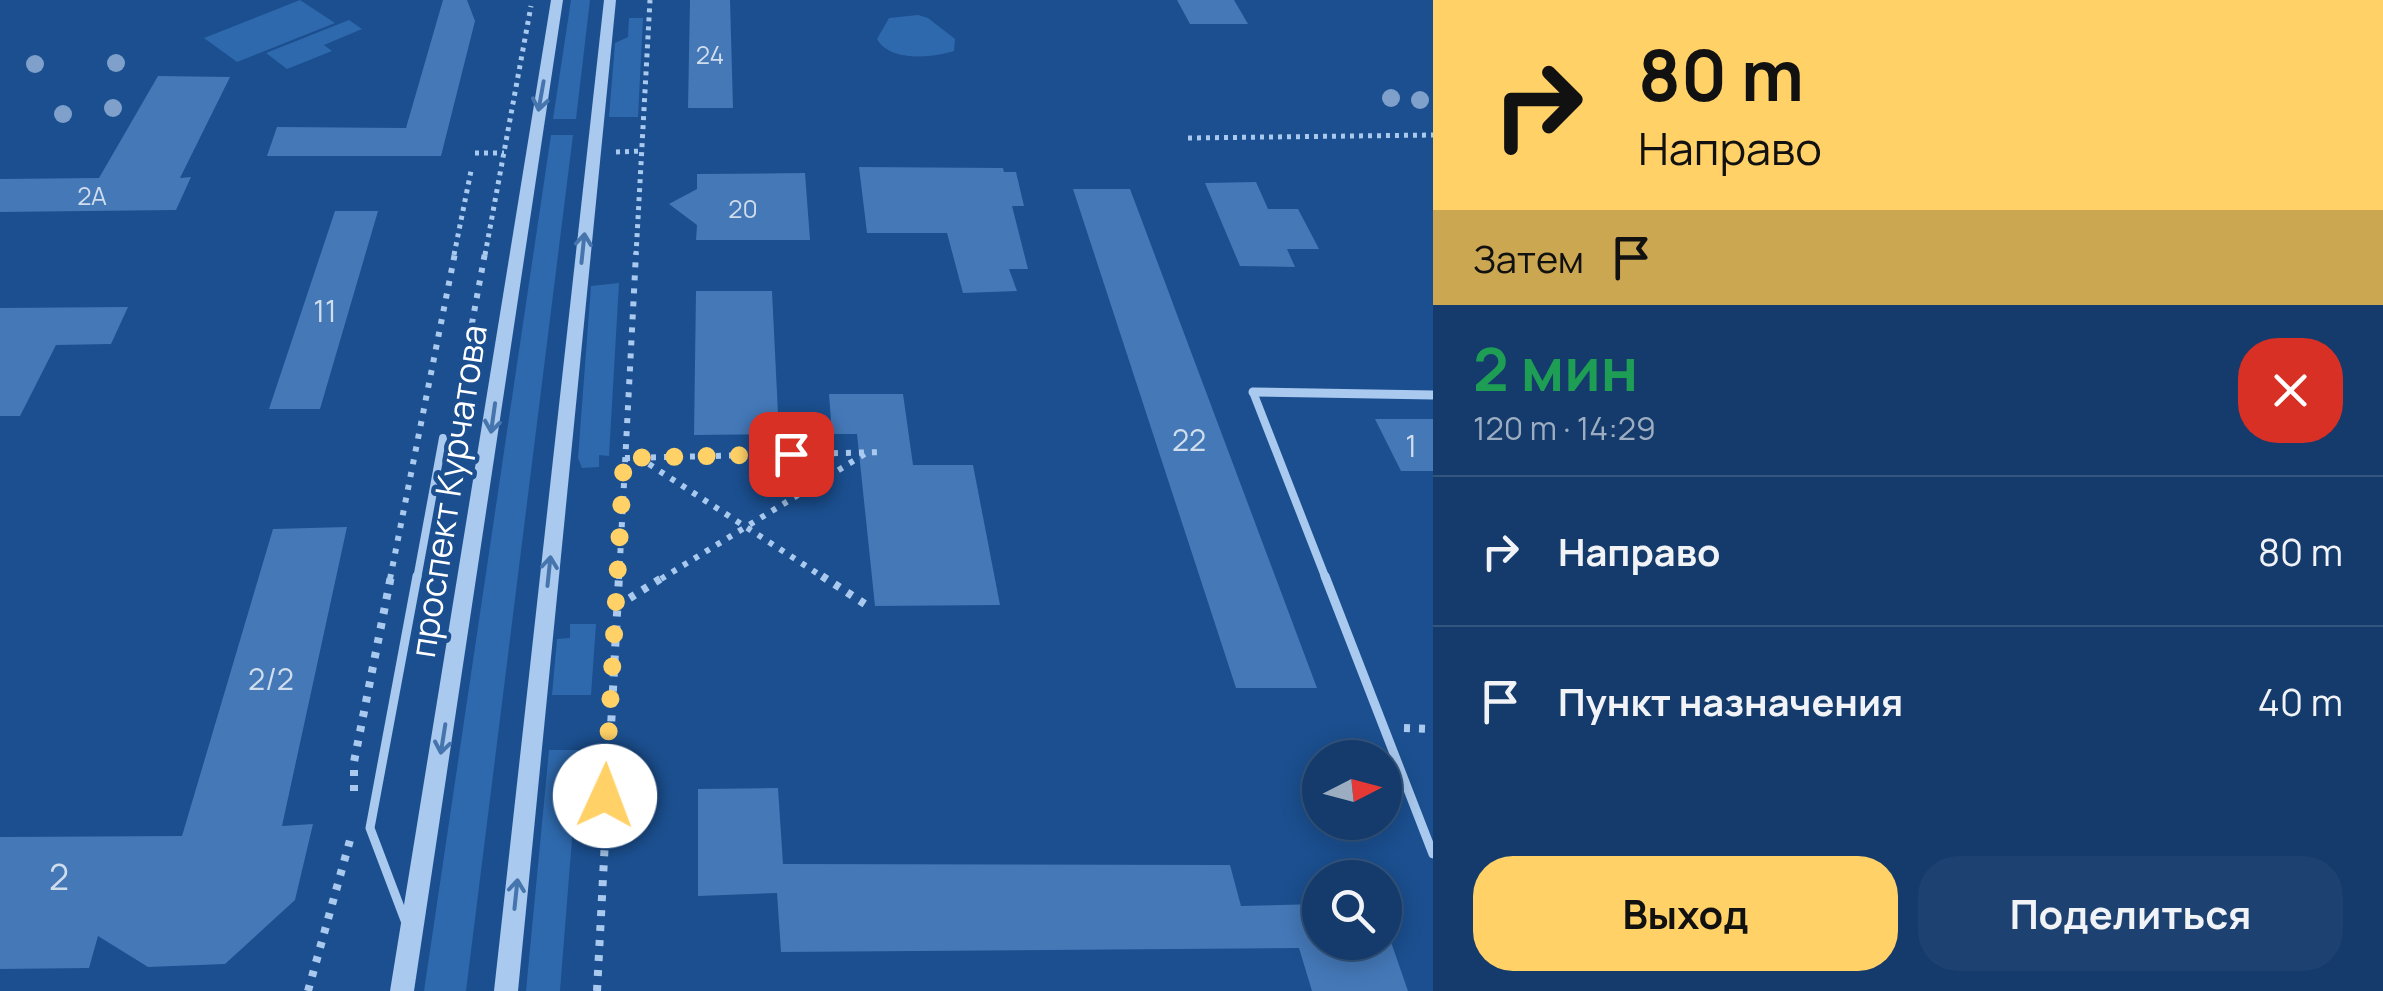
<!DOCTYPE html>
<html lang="ru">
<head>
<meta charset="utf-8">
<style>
	body { margin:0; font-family:Manrope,sans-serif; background:#1d4271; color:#f1f3f6; height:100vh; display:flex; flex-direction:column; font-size:38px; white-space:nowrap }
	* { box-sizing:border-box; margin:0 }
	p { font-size:32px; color:#9dadc1 }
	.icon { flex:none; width:55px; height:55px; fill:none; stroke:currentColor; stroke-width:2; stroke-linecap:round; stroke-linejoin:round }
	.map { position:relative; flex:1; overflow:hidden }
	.drawer { display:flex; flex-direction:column; background:#143b6b; width:950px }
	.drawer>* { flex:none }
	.banner { background:#ffd166; color:#111; overflow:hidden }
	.needle { width:65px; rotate:84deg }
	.tools { position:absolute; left:1302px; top:740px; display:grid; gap:20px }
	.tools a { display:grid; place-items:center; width:100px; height:100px; border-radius:50%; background:#143b6b; box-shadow:0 5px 25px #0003,0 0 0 2px #33557e; font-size:50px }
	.pin { position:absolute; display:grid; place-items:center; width:85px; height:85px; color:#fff; margin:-42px; border-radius:20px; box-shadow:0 5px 15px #0006 }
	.me { position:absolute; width:110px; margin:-55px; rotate:2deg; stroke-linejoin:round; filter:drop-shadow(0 0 8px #0008) }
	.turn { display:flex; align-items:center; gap:35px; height:210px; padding:0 40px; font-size:45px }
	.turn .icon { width:130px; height:130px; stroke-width:2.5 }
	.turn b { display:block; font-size:70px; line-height:85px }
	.then { display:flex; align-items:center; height:95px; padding:0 40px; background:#0003; gap:20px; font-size:38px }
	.round { display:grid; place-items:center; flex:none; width:105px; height:105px; border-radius:40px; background:#1d4271 }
	.headline { display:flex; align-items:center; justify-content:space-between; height:170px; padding:0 40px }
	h1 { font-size:60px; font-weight:700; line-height:75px; color:#1e9e55 }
	.button { display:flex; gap:20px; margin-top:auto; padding:20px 40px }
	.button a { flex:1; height:115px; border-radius:40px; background:#ffd166; color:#111; font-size:40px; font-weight:700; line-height:115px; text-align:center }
	.button a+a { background:#1d4271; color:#f1f3f6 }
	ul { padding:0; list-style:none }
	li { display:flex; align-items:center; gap:30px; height:150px; padding:0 40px; border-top:2px solid #33557e }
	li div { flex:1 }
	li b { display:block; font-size:38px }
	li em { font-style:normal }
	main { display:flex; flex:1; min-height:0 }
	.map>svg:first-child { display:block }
</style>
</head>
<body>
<main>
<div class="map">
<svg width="1433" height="991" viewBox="0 0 1433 991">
	<rect width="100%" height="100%" fill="#1b4f8f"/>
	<g fill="#2e69ad">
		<polygon points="300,0 335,23 237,62 204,38"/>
		<polygon points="571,0 590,0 576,119 553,119"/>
		<path d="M918,15L928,18L955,39L954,51C933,58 889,62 877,39L889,18Z"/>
		<polygon points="629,18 643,18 638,117 609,117 615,43 628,37"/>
		<polygon points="349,20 362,29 324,45 332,51 287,69 266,53"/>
		<polygon points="551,135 573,135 466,991 424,991"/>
		<polygon points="619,283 609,456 599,455 599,467 582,468 578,458 591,286"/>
		<polygon points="570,624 596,624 591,695 552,695 557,639 570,638"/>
		<polygon points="549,750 579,750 560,991 526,991"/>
	</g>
	<g fill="#4478b7">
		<polygon points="443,0 467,0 475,21 441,156 267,156 277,127 406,128"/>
		<polygon points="690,0 730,0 733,108 688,108"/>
		<polygon points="1177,0 1234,0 1248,24 1190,24"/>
		<polygon points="158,76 230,77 180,178 191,177 176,210 0,212 0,179 99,178"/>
		<polygon points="859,167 1003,168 1004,172 1016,172 1024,206 1012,206 1028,269 1009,269 1017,291 963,293 947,233 867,233"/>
		<polygon points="805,173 810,240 696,240 697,225 669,204 697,189 697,174"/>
		<polygon points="1256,182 1268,209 1298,209 1319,249 1287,249 1295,267 1240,266 1205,183"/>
		<polygon points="1073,189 1130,189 1317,688 1236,688"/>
		<polygon points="335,211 378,211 320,409 269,409"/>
		<polygon points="696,291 772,291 779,434 694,435"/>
		<polygon points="128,307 111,344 56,345 20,416 0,416 0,308"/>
		<polygon points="829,394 903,394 913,465 973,465 1000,605 875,606 857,434 832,434"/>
		<polygon points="1375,419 1433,419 1433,471 1401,471"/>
		<polygon points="347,527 282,826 313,824 295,900 225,964 148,967 98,936 89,968 0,969 0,837 182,836 273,529"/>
		<polygon points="778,788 783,864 1230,865 1241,906 1320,904 1320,942 1391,942 1408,991 1312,991 1299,948 781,952 777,893 698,896 698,789"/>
	</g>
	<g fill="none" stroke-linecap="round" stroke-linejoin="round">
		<g stroke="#a9c9ee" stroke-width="5" stroke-dasharray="4 5" stroke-linecap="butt">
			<polyline points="1188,138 1433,135"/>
			<polyline points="616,152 642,151"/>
			<polyline points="475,153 504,153"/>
			<polyline points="454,255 471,171"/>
			<polyline points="485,255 531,6"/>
			<polyline points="636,255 650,0"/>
		</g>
		<g stroke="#a9c9ee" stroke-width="6" stroke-dasharray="5 8" stroke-linecap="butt">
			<polyline points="453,426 485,253"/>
			<polyline points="638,457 826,579"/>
			<polyline points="625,458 884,452"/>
			<polyline points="390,579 455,253"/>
			<polyline points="619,579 636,253"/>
			<polyline points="661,579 868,452"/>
		</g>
		<g stroke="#a9c9ee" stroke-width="8" stroke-dasharray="6 9" stroke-linecap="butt">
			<polyline points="822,576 868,606"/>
			<polyline points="617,606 665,576"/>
			<polyline points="1404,728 1433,729"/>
			<polyline points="354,791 354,762 391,576"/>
			<polyline points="308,991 352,833"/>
			<polyline points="597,991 619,576"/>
		</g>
		<g stroke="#a9c9ee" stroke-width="8">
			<polyline points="1253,392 1326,579"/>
			<polyline points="417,579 443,438"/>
		</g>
		<g stroke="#a9c9ee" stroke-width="9">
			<polyline points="1325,576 1433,854"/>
			<polyline points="406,923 370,828 417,576"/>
		</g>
		<polyline stroke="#a9c9ee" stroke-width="9" points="1253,392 1433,395"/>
		<g fill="#a9c9ee" fill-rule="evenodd">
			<polygon points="551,0 563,0 414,991 390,991"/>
			<polygon points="604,0 616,0 518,991 494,991"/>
		</g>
	</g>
	<g fill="#7ea0ca">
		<circle cx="116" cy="63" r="9"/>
		<circle cx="35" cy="64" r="9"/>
		<circle cx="1391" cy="98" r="9"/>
		<circle cx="1420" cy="100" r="9"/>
		<circle cx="113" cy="108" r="9"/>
		<circle cx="63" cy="114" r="9"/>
	</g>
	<defs><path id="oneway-shaft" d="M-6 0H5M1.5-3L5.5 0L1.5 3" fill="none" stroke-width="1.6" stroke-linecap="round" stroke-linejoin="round" transform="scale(2.5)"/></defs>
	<g stroke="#4674ac">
		<use href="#oneway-shaft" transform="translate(541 96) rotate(100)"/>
		<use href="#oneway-shaft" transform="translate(583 248) rotate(-84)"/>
		<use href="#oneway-shaft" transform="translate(493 418) rotate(98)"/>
		<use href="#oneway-shaft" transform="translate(549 571) rotate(-84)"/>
		<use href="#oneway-shaft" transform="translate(443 739) rotate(99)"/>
		<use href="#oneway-shaft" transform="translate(516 894) rotate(-84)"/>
	</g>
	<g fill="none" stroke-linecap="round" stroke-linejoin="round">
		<polyline stroke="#ffd166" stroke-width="18" stroke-dasharray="0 32.4" points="605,796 624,458 791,454"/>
	</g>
	<g text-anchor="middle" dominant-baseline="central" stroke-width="9" stroke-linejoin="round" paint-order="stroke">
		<g font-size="25" fill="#d0dded">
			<text x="710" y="54">24</text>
			<text x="92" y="195">2А</text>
			<text x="743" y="208">20</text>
		</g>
		<g font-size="30" fill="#d0dded">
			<text x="325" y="310">11</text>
			<text x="1189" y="439">22</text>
			<text x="1411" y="445">1</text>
			<text x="271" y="678">2/2</text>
		</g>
		<g font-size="35" fill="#fff" stroke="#1b4f8f">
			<text transform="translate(448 491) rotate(-81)">проспект Курчатова</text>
		</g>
		<g font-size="35" fill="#d0dded">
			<text x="59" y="877">2</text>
		</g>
	</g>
</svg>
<div class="tools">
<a><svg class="needle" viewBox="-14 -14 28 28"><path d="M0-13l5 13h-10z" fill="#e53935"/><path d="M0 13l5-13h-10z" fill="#9dadc1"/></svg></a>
<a><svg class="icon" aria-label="search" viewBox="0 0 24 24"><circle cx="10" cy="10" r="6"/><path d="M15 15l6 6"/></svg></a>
</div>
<div class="pin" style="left:791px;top:454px;background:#d93025"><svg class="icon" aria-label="arrive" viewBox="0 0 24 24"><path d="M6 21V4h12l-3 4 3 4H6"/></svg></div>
<svg class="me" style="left:605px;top:796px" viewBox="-20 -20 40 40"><circle r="19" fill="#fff"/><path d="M0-13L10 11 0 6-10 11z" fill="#ffd166"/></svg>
</div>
<section class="drawer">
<div class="banner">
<div class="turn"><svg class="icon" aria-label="right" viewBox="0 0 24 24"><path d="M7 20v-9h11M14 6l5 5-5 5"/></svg><div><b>80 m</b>Направо</div></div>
<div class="then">Затем<svg class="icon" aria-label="arrive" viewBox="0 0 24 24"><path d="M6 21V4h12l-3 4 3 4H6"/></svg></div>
</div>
<div class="headline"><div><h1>2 мин</h1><p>120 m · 14:29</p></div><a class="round" style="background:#d93025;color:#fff"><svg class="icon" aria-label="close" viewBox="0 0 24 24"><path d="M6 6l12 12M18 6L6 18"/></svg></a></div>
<ul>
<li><svg class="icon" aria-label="right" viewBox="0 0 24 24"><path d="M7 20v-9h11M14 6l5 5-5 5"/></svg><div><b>Направо</b></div><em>80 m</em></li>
<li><svg class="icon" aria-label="arrive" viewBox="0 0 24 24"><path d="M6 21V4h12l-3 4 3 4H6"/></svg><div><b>Пункт назначения</b></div><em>40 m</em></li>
</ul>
<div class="button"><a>Выход</a><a>Поделиться</a></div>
</section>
</main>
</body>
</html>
